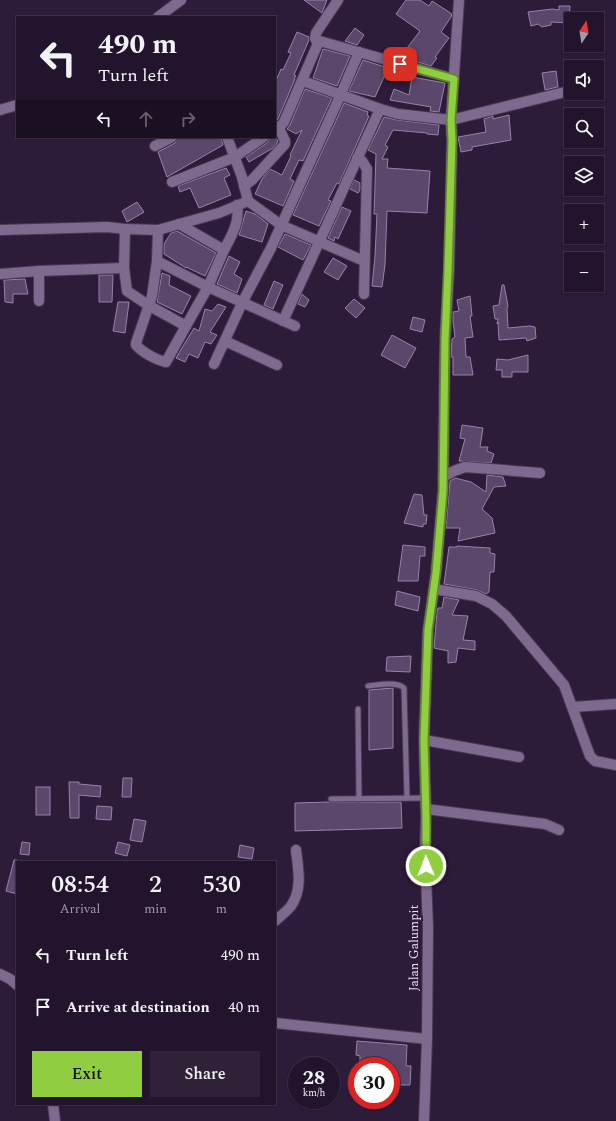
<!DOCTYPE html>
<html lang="en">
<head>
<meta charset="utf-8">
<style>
	body { margin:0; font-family:Spectral,serif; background:#2e2138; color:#f1f3f6; height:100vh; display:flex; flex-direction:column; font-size:15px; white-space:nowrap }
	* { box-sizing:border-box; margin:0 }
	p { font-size:13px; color:#a29ea9 }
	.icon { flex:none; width:22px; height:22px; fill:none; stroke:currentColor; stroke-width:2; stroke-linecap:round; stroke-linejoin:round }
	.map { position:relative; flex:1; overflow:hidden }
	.side { position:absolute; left:16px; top:861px; width:260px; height:244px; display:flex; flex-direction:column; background:#22142c; border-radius:0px; box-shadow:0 1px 3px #0004,0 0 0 1px #3f3348 }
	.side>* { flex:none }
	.guide { position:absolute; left:16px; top:16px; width:260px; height:122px; border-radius:0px; box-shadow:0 1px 3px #0004,0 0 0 1px #3f3348; background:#22142c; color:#f1f3f6; overflow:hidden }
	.needle { width:26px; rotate:12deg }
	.tools { position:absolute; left:564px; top:12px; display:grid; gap:8px }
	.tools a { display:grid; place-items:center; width:40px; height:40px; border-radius:0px; background:#22142c; box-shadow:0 1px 3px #0004,0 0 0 1px #3f3348; font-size:20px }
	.speed { position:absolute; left:288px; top:1057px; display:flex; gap:8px; font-size:20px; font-weight:700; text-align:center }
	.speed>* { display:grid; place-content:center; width:52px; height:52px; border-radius:50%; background:#22142c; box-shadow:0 1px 3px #0004,0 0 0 1px #3f3348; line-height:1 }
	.speed small { font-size:10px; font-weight:400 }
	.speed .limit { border:6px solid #d22; background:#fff; color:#111 }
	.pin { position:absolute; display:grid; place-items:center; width:34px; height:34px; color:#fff; margin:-17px; border-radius:8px; box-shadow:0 2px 6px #0006 }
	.me { position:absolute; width:44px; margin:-22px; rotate:359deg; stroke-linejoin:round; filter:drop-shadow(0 0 3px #0008) }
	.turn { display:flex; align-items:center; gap:14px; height:84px; padding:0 16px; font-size:18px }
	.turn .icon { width:52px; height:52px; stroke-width:2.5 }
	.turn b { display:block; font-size:28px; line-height:34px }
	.lanes { display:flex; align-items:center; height:38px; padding:0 16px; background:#0003; justify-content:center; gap:20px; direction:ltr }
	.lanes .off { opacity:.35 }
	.eta { display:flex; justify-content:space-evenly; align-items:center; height:68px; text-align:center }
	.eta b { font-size:24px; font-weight:600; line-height:28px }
	.action { display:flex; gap:8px; margin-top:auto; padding:8px 16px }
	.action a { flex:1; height:46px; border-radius:0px; background:#91cd40; color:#111; font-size:16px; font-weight:600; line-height:46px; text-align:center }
	.action a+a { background:#2e2138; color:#f1f3f6 }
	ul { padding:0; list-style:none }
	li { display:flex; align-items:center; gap:12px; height:52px; padding:0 16px }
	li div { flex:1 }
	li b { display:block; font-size:15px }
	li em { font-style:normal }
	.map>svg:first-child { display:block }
</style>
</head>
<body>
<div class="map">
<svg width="616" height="1121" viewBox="0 0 616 1121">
	<rect width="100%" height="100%" fill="#2d1b3a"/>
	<g fill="#5b476b" stroke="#9882a9">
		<polygon points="304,0 327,0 322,13"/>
		<polygon points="406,0 420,0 429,6 432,1 452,14 451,17 441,32 449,38 435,57 437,58 431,66 417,62 404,52 420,31 396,14"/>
		<polygon points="559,6 570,6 569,23 551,22 551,25 542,27 538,24 531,26 528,12 552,9 559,10"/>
		<polygon points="355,28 364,35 357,45 345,41"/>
		<polygon points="297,32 309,37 309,40 294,75 296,76 294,79 295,79 278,119 275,122 275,83 281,69 283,70 291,53 288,52"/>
		<polygon points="323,49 350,56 337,86 313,78"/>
		<polygon points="363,60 388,68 375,97 349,91"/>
		<polygon points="556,71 558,87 545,90 542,73"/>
		<polygon points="412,77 445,83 439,112 430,111 431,107 390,100 394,89 409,95"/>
		<polygon points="305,89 332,98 303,161 299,160 290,179 294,181 283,206 255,194 262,179 270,169 282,175 291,156 290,155 302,130 296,134 287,129 290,125"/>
		<polygon points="344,103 368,112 367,115 369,116 339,184 337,183 328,200 331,201 319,226 293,215"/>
		<polygon points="509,115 511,140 472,147 472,150 461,152 458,137 486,132 484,119 493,116 493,119"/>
		<polygon points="384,117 397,120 439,125 438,135 427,134 427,133 393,130 385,145 388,147 382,159 388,159 387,168 430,171 427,213 387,211 385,265 382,287 372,286 375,256 377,214 374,214 376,154 368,150"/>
		<polygon points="178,137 221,137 223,145 167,177 158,152 175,143"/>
		<polygon points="270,137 276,137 278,142 273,148 249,162 246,157 268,142"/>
		<polygon points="226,168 230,175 224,178 231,195 199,208 190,188 180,192 178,186"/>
		<polygon points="354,180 360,183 360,190 358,193 350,189"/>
		<polygon points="137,202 144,212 127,222 122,211"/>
		<polygon points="342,207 351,211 338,239 335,237 334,241 328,238"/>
		<polygon points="246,211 255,214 268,224 262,242 239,235"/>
		<polygon points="177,231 216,253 205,276 186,267 186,268 164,254 164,244 171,233"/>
		<polygon points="285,234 311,245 303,260 278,247"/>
		<polygon points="229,256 240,262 234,274 242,279 237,293 217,284"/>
		<polygon points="333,258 347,266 338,280 324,272"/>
		<polygon points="162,273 170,276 169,285 191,296 182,314 157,302"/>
		<polygon points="99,275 113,275 112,302 99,302"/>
		<polygon points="25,279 28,294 13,294 13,303 5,302 4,280"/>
		<polygon points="274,281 283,285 273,309 264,305"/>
		<polygon points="502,285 504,285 508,306 507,308 508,328 530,326 535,327 536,338 527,341 526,338 499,340 498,322 497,324 498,319 495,319 493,306 499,305"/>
		<polygon points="302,294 309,300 305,307 298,304"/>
		<polygon points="470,296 472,316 470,316 473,337 465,338 466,357 470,357 473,375 453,375 453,357 451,357 452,339 455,337 453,321 453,312 459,311 457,300"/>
		<polygon points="354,299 365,308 356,318 345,308"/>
		<polygon points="118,302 129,302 125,333 113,331"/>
		<polygon points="218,304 226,307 210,332 217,335 211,344 205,342 198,358 189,354 185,362 176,358 194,328 199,331 205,309 212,311"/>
		<polygon points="413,317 425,320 422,332 410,329"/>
		<polygon points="392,335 416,348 405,368 381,355"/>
		<polygon points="528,355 528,372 512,372 512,377 502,377 502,370 496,370 497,359 508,360"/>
		<polygon points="462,425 483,428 480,447 488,447 487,451 494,454 491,463 459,461 465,439 460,438"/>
		<polygon points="487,475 503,477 506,486 494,487 482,509 492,518 495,533 458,541 460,528 446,528 450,481 455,478 471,482 486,492"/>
		<polygon points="414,494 422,495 424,515 427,515 426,524 423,524 423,527 404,523"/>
		<polygon points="403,545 425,547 425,556 420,556 418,581 398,581"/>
		<polygon points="457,546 490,548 490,553 495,554 494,572 490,572 489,592 486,594 477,590 444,584 449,547 457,547"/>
		<polygon points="397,591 420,597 418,611 395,605"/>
		<polygon points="444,597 459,600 452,615 468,616 463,640 475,641 475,650 458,648 456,662 448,663 448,651 434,648 437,612 438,608 442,608"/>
		<polygon points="411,656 410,672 386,671 387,657"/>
		<polygon points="393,688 393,748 369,750 369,690"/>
		<polygon points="123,778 132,778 131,797 122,797"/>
		<polygon points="69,782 79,782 79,784 101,786 100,797 79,795 79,818 70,818"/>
		<rect x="36" y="787" width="14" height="28"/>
		<polygon points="329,802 401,802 402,828 295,831 295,803"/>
		<polygon points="97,806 112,807 111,820 96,819"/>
		<polygon points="134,819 146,821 142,842 130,840"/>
		<polygon points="22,842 30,843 29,855 20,854"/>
		<polygon points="118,842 130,845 127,856 115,853"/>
		<polygon points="240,845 254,848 252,859 238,857"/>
		<polygon points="14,860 17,860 17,894 6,891"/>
		<polygon points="357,1041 407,1045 406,1066 411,1066 410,1085 391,1085 391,1066 360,1066 360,1056 356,1055"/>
	</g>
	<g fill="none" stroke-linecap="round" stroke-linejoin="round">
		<defs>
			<g id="service">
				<path d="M368,686C378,685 397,681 404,688L407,798"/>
				<polyline points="358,709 359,799"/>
				<polyline points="331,799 426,798"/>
			</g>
			<g id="minor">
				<polyline points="338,0 316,33 315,38 316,40 454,79"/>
				<polyline points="158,17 181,0"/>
				<polyline points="303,81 380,109 398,114 451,120 569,91"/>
				<polyline points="0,110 17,105"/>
				<polyline points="275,130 279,128 284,122 319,41"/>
				<polyline points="227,137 242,177 248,201 281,225 364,261"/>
				<polyline points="155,146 172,137"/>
				<polyline points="357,158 362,161 367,169 364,294"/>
				<polyline points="172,182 235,157 264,137"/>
				<polyline points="244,186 252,180 285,144 285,141 279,128"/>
				<path d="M179,224L224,250L208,287L157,261L152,296L136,343V345C142,352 156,360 166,362L186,326"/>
				<polyline points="0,230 107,227 125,229"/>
				<path d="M224,250C232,235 240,222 237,205"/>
				<polyline points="157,261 158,230"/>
				<polyline points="124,268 127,291 148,305 186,326 208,287 295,326"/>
				<polyline points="0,274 39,271 124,268 125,229 158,230 219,213 248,201"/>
				<polyline points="39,301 39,271"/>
				<polyline points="283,321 380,109"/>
				<polyline points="225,341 277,365"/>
				<polyline points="214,364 242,303 271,248 341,94 359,52"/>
				<polyline points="443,477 454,471 465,467 540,473"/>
				<polyline points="434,589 476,596 492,604 506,616 564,685 590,756 595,761 616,765"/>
				<polyline points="573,707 616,704"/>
				<polyline points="424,740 519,757"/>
				<polyline points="426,809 545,824 559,830"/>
				<path d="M275,921C281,916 287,911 291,906C303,889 298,868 296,850"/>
				<polyline points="0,974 10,979 17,985"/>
				<polyline points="275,1023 427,1039"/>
				<polyline points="53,1104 55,1121"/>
				<polyline points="424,1121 427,1039 428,927 425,852 426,817 424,740 428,630 436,573 443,491 445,339 449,270 452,141 451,120 459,0"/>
			</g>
		</defs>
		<use href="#service" stroke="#483954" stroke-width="7"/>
		<use href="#minor" stroke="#483954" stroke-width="12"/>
		<use href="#service" stroke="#7f6a8f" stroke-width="5"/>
		<use href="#minor" stroke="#7f6a8f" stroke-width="10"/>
	</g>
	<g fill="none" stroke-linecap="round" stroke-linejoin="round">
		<defs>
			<polyline id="route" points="400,64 454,79 451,120 452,141 448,270 445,339 443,491 436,573 428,630 424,740 426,817 426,866"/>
		</defs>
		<use href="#route" stroke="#5e852a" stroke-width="10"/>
		<use href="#route" stroke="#91cd40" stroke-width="7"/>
	</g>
	<g text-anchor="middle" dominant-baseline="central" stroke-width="4" stroke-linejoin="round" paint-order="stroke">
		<g font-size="13" fill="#eadff4" stroke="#2d1b3a">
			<text transform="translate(414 948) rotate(-90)">Jalan Galumpit</text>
		</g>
	</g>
</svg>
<div class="tools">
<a><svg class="needle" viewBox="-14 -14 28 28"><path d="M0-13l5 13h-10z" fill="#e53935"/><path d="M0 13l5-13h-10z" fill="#a29ea9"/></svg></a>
<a><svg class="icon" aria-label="sound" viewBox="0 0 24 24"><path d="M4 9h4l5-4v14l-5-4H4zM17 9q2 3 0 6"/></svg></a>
<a><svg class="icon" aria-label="search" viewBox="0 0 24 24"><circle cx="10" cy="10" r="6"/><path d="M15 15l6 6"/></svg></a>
<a><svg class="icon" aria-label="layers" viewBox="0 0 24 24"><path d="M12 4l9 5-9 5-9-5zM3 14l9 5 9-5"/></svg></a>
<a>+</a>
<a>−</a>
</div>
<div class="speed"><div>28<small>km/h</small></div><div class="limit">30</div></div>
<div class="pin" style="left:400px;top:64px;background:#d93025"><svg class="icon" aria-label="arrive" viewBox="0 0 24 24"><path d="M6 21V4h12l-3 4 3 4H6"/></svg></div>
<svg class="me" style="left:426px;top:866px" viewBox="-20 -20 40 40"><circle r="17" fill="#91cd40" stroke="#fff" stroke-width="3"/><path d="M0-11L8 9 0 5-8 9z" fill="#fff"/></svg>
<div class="guide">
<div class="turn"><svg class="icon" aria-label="left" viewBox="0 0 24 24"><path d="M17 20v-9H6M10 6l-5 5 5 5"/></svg><div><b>490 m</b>Turn left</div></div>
<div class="lanes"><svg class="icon" aria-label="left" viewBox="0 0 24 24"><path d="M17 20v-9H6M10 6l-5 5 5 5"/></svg><svg class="icon off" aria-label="ahead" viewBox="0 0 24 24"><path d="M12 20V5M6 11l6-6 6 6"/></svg><svg class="icon off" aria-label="right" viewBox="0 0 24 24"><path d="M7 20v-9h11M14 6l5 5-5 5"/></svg></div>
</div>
<section class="side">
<div class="eta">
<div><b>08:54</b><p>Arrival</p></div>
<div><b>2</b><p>min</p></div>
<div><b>530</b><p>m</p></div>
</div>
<ul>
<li><svg class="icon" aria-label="left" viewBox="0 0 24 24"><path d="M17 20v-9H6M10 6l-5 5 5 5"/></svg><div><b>Turn left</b></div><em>490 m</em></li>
<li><svg class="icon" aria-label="arrive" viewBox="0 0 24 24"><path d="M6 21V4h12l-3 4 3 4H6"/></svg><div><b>Arrive at destination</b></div><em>40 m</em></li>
</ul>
<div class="action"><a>Exit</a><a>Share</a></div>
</section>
</div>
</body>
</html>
